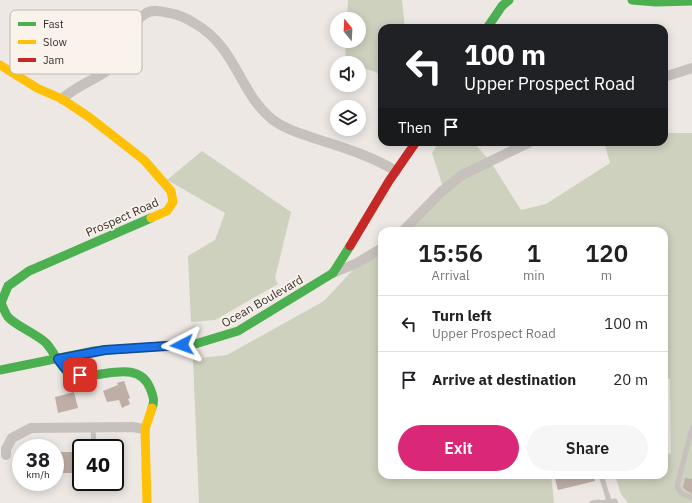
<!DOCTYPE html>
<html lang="en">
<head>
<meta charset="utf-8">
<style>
	body { margin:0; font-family:"IBM Plex Sans",sans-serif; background:#f6f6f6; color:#202124; height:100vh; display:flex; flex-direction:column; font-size:15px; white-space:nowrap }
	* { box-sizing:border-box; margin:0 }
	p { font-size:13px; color:#757577 }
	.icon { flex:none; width:22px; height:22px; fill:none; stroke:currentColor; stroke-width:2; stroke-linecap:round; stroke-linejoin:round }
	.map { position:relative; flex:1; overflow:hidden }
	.panel { position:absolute; left:378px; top:227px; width:290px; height:252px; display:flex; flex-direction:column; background:#fff; border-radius:12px; box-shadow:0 2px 10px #0003 }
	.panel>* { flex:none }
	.top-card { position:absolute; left:378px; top:24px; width:290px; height:122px; border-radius:12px; box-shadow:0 2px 10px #0003; background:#202124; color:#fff; overflow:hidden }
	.needle { width:26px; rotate:342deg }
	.controls { position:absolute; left:330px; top:12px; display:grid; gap:8px }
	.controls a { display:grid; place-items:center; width:36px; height:36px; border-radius:50%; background:#fff; box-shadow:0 2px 10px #0003; font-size:20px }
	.speed { position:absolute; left:12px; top:439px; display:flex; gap:8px; font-size:20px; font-weight:700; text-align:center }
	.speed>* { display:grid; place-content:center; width:52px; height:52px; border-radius:50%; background:#fff; box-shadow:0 2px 10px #0003; line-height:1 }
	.speed small { font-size:10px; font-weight:400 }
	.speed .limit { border:2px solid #111; border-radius:6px; background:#fff; color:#111 }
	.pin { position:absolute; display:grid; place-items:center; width:34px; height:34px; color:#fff; margin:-17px; border-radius:8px; box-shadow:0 2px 6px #0006 }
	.me { position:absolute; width:44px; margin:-22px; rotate:266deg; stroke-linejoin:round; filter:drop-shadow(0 0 3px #0008) }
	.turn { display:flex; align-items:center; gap:14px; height:84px; padding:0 20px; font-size:18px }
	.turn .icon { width:52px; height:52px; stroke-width:2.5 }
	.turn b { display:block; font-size:28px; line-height:34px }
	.then { display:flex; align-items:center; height:38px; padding:0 20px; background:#0003; gap:8px; font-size:15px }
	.eta { display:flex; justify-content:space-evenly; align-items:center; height:68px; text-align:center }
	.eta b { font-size:24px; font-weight:600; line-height:28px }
	.action { display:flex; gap:8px; margin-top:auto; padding:8px 20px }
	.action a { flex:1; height:46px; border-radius:24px; background:#db2777; color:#fff; font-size:16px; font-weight:600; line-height:46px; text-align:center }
	.action a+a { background:#f6f6f6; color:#202124 }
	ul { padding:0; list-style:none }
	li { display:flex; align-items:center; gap:12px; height:56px; padding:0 20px; border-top:1px solid #e0e0e0 }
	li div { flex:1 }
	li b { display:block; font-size:15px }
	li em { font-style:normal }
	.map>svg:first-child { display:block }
</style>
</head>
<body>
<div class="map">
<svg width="692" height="503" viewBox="0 0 692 503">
	<rect width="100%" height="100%" fill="#ede8e3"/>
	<g fill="#ced1be">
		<polygon points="348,0 402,0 405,28 382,28 382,80 376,72 359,67 359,63 345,62 346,41 359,41 359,19 347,19"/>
		<polygon points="664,133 692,133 692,503 628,503 621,494 615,475 664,475 664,452 671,454 670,379 664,378 664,231 403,231 443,187 432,153 439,142 473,142 490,161 521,210 546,204 610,163 604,142 664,142"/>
		<polygon points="202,151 291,212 275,278 278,284 215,320 191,322 188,256 215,240 225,213 167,180"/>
		<polygon points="382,247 382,475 551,475 554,503 199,503 193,359 227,355 324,301 364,258"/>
	</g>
	<g fill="#bfaea6">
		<polygon points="124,381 130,398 128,399 130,404 122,408 119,400 107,402 103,391 118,385 117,383"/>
		<polygon points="74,392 78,408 58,413 55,397"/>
		<polygon points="59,452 81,452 81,466 76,466 76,473 59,473"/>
		<polygon points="118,456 124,458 115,481 115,459"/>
		<polygon points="554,475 594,475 595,481 558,490"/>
		<polygon points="685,478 692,479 692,494 683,488"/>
	</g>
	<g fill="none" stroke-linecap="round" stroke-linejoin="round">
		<g stroke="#c6c1bc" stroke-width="5">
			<polyline points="93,427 94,448"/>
			<polyline points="692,428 677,486 681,493 692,498"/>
			<polyline points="601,475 609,501"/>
			<polyline points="592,503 599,502"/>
			<polyline points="599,503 615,501 616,503"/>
		</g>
		<g stroke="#c6c1bc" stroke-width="10">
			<polyline points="664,77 692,68"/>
			<path d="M62,99C78,84 99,79 115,65C131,51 129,23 145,14C152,9 161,11 169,13C178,14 186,18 194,23C237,47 238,92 273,120C288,131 306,135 323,141C348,149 373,157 396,171"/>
			<polyline points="403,231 441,192 462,175 530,142"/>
			<polyline points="333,273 357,263 382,248"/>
			<polyline points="6,455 6,449 12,438 31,428 132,427 145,429"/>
		</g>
		<g stroke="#4caf50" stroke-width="9">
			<polyline points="632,0 656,2 692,1"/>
			<polyline points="487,28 502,6 509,0"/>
			<path d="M151,218L29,271L8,286L1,303C3,307 5,313 8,317C16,326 35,333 46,343C53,350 60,367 68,372C90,386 136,354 150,388C153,395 155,401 152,408"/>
			<polyline points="0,370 94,351 195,344 238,331 333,273 350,246"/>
		</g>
		<g stroke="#ffc107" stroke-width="9">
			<polyline points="0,65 37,88 62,99 89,117 144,160 171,191 173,202 167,211 151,218"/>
			<polyline points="147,503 145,429 152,408"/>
		</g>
		<polyline stroke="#c62828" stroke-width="9" points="350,246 389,181 416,142"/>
	</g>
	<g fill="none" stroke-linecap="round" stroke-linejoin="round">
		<defs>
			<polyline id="route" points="80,375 68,372 58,359 105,350 182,345"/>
		</defs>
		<use href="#route" stroke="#114b97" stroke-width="10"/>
		<use href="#route" stroke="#1a73e8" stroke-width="7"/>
	</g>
	<g text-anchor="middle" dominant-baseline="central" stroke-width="3.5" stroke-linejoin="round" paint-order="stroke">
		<g font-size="12" fill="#372e2a" stroke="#f9f3eb">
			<text transform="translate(122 217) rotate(-24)">Prospect Road</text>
			<text transform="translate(262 301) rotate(-30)">Ocean Boulevard</text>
		</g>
	</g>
	<rect x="10" y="10" width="132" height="64" rx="6" fill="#f9f3eb" stroke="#bfb8b1" stroke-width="1"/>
	<rect x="18" y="22" width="18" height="4" fill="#4caf50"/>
	<rect x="18" y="40" width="18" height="4" fill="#ffc107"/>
	<rect x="18" y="58" width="18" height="4" fill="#c62828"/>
	<g font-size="11" fill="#372e2a">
		<text x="43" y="28">Fast</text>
		<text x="43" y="46">Slow</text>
		<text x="43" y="64">Jam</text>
	</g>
</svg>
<div class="controls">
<a><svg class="needle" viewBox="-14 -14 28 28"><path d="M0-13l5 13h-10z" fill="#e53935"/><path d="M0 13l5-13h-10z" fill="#757577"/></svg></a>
<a><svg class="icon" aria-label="sound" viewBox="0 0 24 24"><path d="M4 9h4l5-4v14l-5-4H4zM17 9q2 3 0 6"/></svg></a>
<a><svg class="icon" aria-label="layers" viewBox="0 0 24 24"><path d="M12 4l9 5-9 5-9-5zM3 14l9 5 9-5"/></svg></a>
</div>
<div class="speed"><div>38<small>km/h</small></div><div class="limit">40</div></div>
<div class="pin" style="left:80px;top:375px;background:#d93025"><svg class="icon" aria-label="arrive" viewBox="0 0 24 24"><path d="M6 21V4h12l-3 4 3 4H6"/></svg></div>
<svg class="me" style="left:182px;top:345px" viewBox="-20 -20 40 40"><path d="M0-17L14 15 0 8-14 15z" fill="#1a73e8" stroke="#fff" stroke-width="4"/></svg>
<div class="top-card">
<div class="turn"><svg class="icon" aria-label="left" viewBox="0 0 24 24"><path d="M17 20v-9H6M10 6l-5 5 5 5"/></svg><div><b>100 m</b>Upper Prospect Road</div></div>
<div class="then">Then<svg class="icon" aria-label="arrive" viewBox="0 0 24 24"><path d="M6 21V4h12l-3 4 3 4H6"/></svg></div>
</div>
<section class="panel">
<div class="eta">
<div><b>15:56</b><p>Arrival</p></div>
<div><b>1</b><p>min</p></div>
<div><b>120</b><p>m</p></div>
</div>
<ul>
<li><svg class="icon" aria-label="left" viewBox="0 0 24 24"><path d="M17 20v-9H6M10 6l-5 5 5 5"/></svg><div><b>Turn left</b><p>Upper Prospect Road</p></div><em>100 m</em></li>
<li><svg class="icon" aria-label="arrive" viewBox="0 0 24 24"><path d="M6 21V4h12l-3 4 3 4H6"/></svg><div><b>Arrive at destination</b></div><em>20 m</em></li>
</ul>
<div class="action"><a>Exit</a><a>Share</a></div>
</section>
</div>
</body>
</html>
